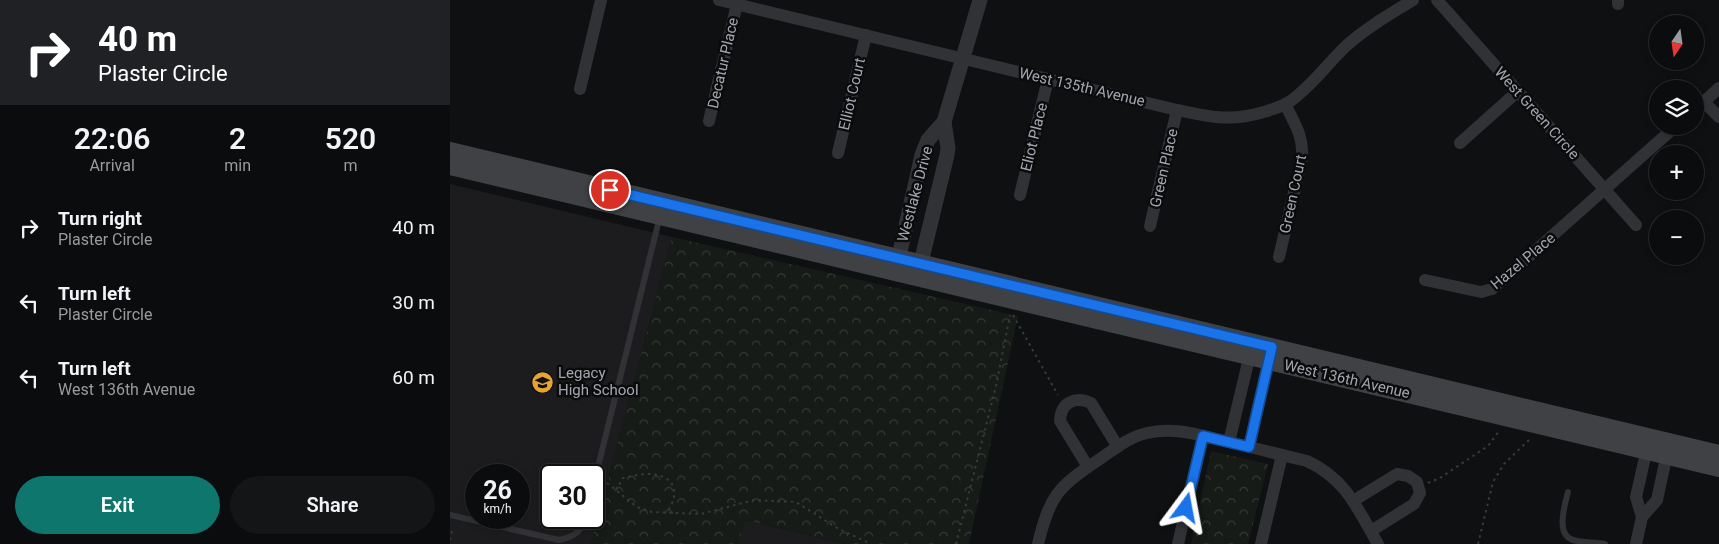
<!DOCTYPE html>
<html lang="en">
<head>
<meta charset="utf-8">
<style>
	body { margin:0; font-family:Roboto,sans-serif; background:#141516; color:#f1f3f6; height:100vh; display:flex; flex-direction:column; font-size:19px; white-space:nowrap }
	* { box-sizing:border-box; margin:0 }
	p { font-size:16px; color:#9a9b9d }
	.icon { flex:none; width:28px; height:28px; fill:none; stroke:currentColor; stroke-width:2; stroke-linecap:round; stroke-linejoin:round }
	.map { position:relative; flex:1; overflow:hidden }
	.details { display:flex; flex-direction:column; background:#0b0c0d; width:450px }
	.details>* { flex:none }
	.top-card { background:#202124; color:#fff; overflow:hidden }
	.needle { width:32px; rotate:193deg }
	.controls { position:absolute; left:1199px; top:15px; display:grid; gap:10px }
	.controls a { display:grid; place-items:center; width:55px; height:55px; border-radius:50%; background:#0b0c0d; box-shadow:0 2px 8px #0003,0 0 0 1px #2b2c2e; font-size:25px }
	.speed { position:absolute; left:15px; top:464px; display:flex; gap:10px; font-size:25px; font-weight:700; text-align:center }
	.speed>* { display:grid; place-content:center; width:65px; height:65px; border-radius:50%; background:#0b0c0d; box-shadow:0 2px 8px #0003,0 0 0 1px #2b2c2e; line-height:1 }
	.speed small { font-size:12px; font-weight:400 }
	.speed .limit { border:2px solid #111; border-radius:8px; background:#fff; color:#111 }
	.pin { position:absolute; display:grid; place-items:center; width:42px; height:42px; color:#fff; margin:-21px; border:2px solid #fff; border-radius:50%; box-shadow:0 1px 5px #0007 }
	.me { position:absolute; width:55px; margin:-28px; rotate:13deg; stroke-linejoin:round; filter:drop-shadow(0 0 4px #0008) }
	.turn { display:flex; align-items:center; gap:18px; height:105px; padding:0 15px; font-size:22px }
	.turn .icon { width:65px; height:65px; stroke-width:2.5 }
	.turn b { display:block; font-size:35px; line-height:42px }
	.eta { display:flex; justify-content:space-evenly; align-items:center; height:85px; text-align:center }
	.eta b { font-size:30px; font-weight:600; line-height:35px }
	.button { display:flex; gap:10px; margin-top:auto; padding:10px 15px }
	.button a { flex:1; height:58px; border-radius:30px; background:#0f766e; color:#fff; font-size:20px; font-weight:600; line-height:58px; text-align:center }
	.button a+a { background:#141516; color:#f1f3f6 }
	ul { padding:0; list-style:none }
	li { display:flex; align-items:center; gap:15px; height:75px; padding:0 15px }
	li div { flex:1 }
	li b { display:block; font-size:19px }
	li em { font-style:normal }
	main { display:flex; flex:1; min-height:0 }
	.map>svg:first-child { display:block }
</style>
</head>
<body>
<main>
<section class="details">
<div class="top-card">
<div class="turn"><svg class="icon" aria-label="right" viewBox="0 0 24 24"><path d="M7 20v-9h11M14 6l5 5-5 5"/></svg><div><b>40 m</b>Plaster Circle</div></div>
</div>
<div class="eta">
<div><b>22:06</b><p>Arrival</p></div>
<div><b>2</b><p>min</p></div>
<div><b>520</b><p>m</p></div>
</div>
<ul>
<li><svg class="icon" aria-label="right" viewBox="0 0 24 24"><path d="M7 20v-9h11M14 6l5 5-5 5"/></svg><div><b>Turn right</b><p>Plaster Circle</p></div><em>40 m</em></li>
<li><svg class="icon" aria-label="left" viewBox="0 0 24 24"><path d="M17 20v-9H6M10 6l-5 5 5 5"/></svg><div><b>Turn left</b><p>Plaster Circle</p></div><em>30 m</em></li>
<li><svg class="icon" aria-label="left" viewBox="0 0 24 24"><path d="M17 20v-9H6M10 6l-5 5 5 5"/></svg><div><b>Turn left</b><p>West 136th Avenue</p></div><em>60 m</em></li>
</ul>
<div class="button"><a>Exit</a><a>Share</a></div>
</section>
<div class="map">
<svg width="1269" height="544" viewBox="0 0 1269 544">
	<defs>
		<pattern id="park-crowns" width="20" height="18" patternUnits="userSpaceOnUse" patternTransform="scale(1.25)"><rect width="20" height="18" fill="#161b17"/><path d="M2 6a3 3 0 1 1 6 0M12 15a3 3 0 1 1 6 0" fill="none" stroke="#353936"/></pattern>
	</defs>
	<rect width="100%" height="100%" fill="#0f1011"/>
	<g fill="#1c1c1e" fill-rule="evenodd">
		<path d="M0,184L222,237L141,544H0ZM26,475H69V518H26ZM101,475H144V518H101Z"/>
		<polygon points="294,520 395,544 288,544"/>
	</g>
	<g fill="url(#park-crowns)">
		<polygon points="222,237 568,316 519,544 395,544 295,520 288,544 141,544"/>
		<polygon points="761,451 818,464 798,544 741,544"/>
	</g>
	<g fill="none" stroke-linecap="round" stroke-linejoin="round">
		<g stroke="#37393c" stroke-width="2" stroke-dasharray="2.5 4" stroke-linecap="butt">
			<polyline points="563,315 608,395"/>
			<polyline points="157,483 187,507 202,512 251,514 304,500 346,502 387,528 421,544"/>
			<polyline points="978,483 990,478 1038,446 1050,430"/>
			<path d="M166,490L173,478C180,477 189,474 197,474C223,474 233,491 216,513"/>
			<polyline points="0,540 2,530"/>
			<polyline points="506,544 546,386 560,315"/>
			<polyline points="1028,544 1043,482 1054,464 1081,438"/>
		</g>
		<g stroke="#313236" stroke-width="6">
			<polyline points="144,483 210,216"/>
			<path d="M1118,492C1115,504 1105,535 1123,540C1133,543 1145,542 1155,544"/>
			<path d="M0,515L109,540C123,537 132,532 135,518"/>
		</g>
		<g stroke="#313236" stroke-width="12">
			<path d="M269,0L727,110C761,117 779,122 814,112C822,109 832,107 839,102C861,87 877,64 896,46C916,28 940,14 963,0"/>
			<polyline points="987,0 1186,225"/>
			<polyline points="1168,0 1168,4"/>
			<polyline points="130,89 151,0"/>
			<polyline points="1254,102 1269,117"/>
			<polyline points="1245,110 1269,88"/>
			<polyline points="259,121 287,4"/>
			<polyline points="1010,143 1067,92"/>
			<polyline points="388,153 416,35"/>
			<polyline points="570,195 598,79"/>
			<polyline points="700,226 727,110"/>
			<path d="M829,257L852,158C854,137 844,122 835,104"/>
			<polyline points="975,280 1031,292 1042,289 1226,126"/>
			<polyline points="779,442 801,350"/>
			<polyline points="799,447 820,354"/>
			<path d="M638,467L610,421C611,402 625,396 641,403L668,447"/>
			<polyline points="903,501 947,474 958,476 967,482 970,493 964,504 921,531"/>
			<polyline points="1192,517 1186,497 1198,444"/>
			<path d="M588,544C599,498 607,487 647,461C662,451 678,437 697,433C725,426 752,436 779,442C805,448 831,455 857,461C896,479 907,508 928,544"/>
			<polyline points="728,544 753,436"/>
			<polyline points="811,544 832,455"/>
			<polyline points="1186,544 1192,517 1207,500 1218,449"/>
		</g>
		<g stroke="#313236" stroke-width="15">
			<polyline points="446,270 472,155 478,140 494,122 530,0"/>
			<polyline points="468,275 497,155 498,148 494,122"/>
		</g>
		<g stroke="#3f4145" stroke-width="18">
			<polyline points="0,151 1269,454"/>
			<polyline points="0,166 1269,468"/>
		</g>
	</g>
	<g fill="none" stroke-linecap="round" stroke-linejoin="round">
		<defs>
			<polyline id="route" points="160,190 822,347 799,447 753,436 736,508"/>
		</defs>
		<use href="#route" stroke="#114b97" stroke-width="12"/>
		<use href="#route" stroke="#1a73e8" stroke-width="9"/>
	</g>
	<defs>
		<symbol id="school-disc" viewBox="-11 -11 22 22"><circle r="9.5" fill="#e8a430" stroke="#0b0b0c"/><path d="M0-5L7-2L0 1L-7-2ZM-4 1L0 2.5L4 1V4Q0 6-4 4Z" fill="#111"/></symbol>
	</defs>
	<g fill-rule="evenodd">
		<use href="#school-disc" x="80" y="370" width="25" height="25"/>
	</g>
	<g text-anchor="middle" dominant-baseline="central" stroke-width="5" stroke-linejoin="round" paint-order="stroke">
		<g font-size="15" fill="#a1a7b1" stroke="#0b0b0c">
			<text transform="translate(273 63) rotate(-77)">Decatur Place</text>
			<text transform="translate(632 87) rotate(13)">West 135th Avenue</text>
			<text transform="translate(402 94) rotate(-77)">Elliot Court</text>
			<text transform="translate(1087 113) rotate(48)">West Green Circle</text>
			<text transform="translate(584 137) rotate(-76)">Eliot Place</text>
			<text transform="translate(714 168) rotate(-77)">Green Place</text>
			<text transform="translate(465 194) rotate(-75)">Westlake Drive</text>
			<text transform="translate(843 194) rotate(-78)">Green Court</text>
			<text transform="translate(1073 261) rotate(-40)">Hazel Place</text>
			<text transform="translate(897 379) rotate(13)">West 136th Avenue</text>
		</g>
		<g font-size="15" fill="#a1a7b1" stroke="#0b0b0c" text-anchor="start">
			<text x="108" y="373">Legacy<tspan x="108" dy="17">High School</tspan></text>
		</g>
	</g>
</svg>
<div class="controls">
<a><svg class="needle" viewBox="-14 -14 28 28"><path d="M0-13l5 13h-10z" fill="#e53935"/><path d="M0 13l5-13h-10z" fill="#9a9b9d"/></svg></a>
<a><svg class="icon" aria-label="layers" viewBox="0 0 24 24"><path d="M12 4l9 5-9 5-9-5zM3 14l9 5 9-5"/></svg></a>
<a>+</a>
<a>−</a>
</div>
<div class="speed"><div>26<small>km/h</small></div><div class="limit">30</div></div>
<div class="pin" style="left:160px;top:190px;background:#d93025"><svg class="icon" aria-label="arrive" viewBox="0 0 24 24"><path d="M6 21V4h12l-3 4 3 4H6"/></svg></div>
<svg class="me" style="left:736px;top:508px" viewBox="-20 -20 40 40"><path d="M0-17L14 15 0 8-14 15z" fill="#1a73e8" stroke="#fff" stroke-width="4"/></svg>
</div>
</main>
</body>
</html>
